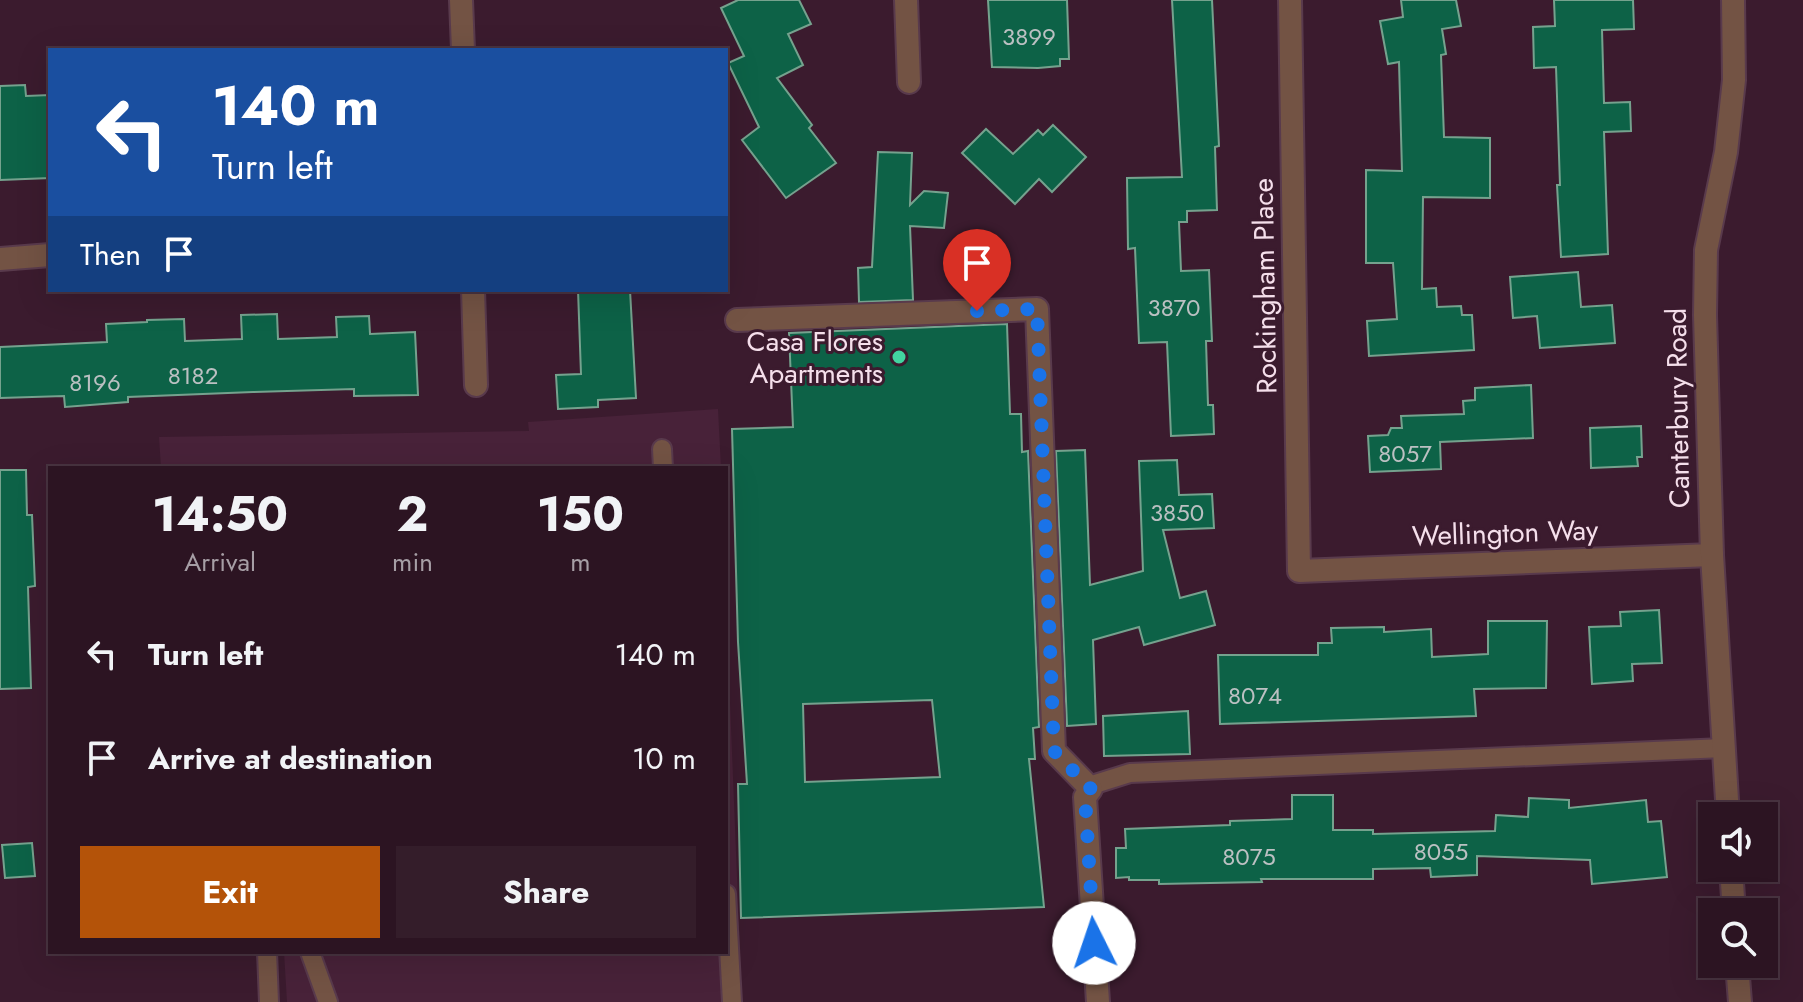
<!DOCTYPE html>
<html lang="en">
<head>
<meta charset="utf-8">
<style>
	body { margin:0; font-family:Jost,sans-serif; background:#341d2a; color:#f1f3f6; height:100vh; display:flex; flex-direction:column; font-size:30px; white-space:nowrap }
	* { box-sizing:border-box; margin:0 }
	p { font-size:26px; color:#a69ea5 }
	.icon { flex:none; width:44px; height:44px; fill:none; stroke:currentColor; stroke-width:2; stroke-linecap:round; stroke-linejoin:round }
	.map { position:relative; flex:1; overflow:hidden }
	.sheet { position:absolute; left:48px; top:466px; width:680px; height:488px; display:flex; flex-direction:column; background:#2c1422; border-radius:0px; box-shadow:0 8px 32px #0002,0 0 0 2px #483340 }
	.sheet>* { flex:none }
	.banner { position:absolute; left:48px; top:48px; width:680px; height:244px; border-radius:0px; box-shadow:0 8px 32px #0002,0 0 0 2px #483340; background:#1a4fa0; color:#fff; overflow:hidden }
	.fabs { position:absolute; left:1698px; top:802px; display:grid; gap:16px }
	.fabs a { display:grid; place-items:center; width:80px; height:80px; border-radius:0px; background:#2c1422; box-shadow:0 8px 32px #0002,0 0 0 2px #483340; font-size:40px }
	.pin { position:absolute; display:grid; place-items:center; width:68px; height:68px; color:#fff; margin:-82px -34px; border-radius:50% 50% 50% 0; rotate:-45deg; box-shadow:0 0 8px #0007 }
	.pin .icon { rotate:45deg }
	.me { position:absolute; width:88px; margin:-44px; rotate:356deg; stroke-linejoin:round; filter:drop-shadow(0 0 6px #0008) }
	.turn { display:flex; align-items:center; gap:28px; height:168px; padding:0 32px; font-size:36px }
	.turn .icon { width:104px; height:104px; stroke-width:2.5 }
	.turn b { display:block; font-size:56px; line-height:68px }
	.then { display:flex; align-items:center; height:76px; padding:0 32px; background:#0003; gap:16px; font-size:30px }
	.eta { display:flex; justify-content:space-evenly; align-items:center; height:136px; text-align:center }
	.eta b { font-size:48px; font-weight:700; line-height:56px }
	.button { display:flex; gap:16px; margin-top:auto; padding:16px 32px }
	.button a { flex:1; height:92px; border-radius:0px; background:#b45309; color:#fff; font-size:32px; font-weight:700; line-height:92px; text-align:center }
	.button a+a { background:#341d2a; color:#f1f3f6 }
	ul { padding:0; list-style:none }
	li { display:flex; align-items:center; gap:24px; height:104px; padding:0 32px }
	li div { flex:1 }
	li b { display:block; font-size:30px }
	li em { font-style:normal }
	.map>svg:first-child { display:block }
</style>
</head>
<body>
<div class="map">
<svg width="1803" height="1002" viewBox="0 0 1803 1002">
	<rect width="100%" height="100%" fill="#3b1b2e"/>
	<g fill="#482239">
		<polygon points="718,409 721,468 161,468 159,437 529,431 528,422"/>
		<polygon points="726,602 742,1002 287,1002 284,952 726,952"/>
	</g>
	<g fill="#0d6247" stroke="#75a28e" stroke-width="2" fill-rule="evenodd">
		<polygon points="738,0 799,0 811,24 788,34 803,65 777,78 812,125 809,128 836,163 786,198 742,140 759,127 728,63 744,56 721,8"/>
		<polygon points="988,0 1067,0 1069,59 1060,59 1060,66 1038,68 992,67"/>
		<polygon points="1172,0 1212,0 1219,146 1215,147 1217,210 1187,211 1187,222 1179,222 1181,271 1209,270 1212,341 1206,341 1208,405 1213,405 1214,434 1171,436 1167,342 1139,343 1135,248 1128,249 1127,178 1182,177"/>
		<polygon points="1401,0 1456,0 1461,26 1442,29 1446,54 1441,55 1444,137 1490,138 1490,198 1423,197 1422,289 1436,288 1437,307 1461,306 1462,315 1472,315 1474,350 1369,356 1367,321 1397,319 1393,263 1366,263 1366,170 1402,171 1399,62 1388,64 1380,21 1403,17"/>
		<polygon points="1554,0 1633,0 1634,29 1602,30 1604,103 1630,102 1631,131 1604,132 1608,254 1561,257 1557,185 1560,185 1556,67 1534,68 1533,27 1555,26"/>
		<polygon points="25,85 26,96 50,95 50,178 0,180 0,86"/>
		<polygon points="1053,125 1086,157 1052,192 1039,179 1015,204 962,153 986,129 1013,154 1038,130 1043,135"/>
		<polygon points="878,152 912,153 910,205 924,191 948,193 944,228 910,226 913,300 859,302 858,268 872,267"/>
		<polygon points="1578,272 1581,307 1612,305 1615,343 1540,348 1537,316 1513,318 1510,277"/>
		<polygon points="578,290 630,290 636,398 598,400 598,407 558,409 556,375 581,374"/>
		<polygon points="277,314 278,339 337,337 336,317 369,316 370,334 415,332 418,395 354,396 354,389 253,392 128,397 128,402 65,407 64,396 0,398 0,347 107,342 106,324 147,322 147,320 184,319 185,341 242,339 241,315"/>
		<path d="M1007,324L1010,414H1021L1022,452L1028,451L1039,727L1033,728L1035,759H1029L1044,907L741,918L738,784H747L738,642L732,429L793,427L789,333ZM932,700L940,777L805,782L803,704Z"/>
		<polygon points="1531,385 1533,438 1440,442 1441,469 1370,472 1368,436 1388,435 1391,428 1402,428 1401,416 1464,414 1463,401 1475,400 1475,388"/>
		<polygon points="1641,426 1642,457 1637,457 1638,466 1591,468 1590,428"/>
		<polygon points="1085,450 1090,585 1143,571 1139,461 1177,460 1179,495 1212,494 1214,528 1163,530 1180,598 1206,591 1215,625 1144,645 1139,627 1093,640 1096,724 1067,726 1056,451"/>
		<polygon points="0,470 26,470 27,515 32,515 35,586 28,587 31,688 0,689"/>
		<polygon points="1659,610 1662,663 1632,664 1633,681 1592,684 1589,627 1621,626 1620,612"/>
		<polygon points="1488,621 1547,621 1546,688 1474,689 1476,716 1220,724 1218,655 1318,655 1318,643 1332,643 1331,628 1384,627 1384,632 1431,629 1432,657 1488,654"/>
		<polygon points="1188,711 1190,754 1104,756 1103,716"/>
		<polygon points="1292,795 1333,795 1333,830 1373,830 1373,834 1495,831 1496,815 1528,817 1529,798 1569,800 1569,808 1646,800 1648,822 1661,821 1667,877 1592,884 1590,860 1477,856 1477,875 1431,877 1430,868 1373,869 1373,879 1261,879 1262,882 1159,884 1159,880 1129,880 1129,877 1116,878 1116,848 1126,848 1125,829 1230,825 1230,821 1292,819"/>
		<polygon points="32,843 35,876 5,878 2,845"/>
	</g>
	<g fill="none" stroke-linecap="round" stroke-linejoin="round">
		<defs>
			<g id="service">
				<polyline points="662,449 663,468"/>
				<polyline points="1091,789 1095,784 1130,773 1724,748"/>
				<polyline points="726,894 732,1002"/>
				<polyline points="267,952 269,1002"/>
				<polyline points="310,952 328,1002"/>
			</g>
			<g id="minor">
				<polyline points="461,0 463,50"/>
				<polyline points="906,0 909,82"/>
				<polyline points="1290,0 1299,571 1712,555"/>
				<polyline points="0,259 50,255"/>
				<polyline points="473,290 476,385"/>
				<polyline points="737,320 1037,309 1054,751 1091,789 1085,797 1098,1002"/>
				<polyline points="1728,816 1712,555 1705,315 1706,250 1726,152 1734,80 1733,0"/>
				<polyline points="1731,868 1734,912"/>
				<polyline points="1737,964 1740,1002"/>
			</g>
		</defs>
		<use href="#service" stroke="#593a4c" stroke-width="22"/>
		<use href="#minor" stroke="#593a4c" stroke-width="26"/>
		<use href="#service" stroke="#735344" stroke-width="18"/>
		<use href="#minor" stroke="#735344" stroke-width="22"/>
	</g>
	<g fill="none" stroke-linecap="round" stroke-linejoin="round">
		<polyline stroke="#1a73e8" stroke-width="14" stroke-dasharray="0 25.2" points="977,311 1037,309 1054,751 1091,789 1085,797 1094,943"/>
	</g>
	<circle fill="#42d4a0" stroke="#3b1b2e" stroke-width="3" cx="899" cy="357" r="8"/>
	<g text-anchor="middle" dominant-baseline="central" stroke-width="6" stroke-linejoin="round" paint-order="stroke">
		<g font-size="24" fill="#bbc0c2">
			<text x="1029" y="36">3899</text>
			<text x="1174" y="307">3870</text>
			<text x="193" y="375">8182</text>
			<text x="95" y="382">8196</text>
			<text x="1405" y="453">8057</text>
			<text x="1177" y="512">3850</text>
			<text x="1255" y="695">8074</text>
			<text x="1441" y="851">8055</text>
			<text x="1249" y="856">8075</text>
		</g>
		<g font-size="28" fill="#f5dfeb" stroke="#3b1b2e">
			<text transform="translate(1265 286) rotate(-91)">Rockingham Place</text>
			<text transform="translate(1678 408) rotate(-91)">Canterbury Road</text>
			<text transform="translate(1505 533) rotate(-2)">Wellington Way</text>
		</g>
		<g font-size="28" fill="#f5dfeb" stroke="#3b1b2e" text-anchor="end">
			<text x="883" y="341">Casa Flores<tspan x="883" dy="32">Apartments</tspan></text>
		</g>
	</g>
</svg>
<div class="fabs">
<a><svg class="icon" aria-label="sound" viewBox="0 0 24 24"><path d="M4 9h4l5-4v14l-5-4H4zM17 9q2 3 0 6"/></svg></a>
<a><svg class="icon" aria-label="search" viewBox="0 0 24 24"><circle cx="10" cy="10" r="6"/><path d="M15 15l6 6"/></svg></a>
</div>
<div class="pin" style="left:977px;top:311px;background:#d93025"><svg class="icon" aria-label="arrive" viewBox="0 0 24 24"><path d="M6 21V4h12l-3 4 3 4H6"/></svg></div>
<svg class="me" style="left:1094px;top:943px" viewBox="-20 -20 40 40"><circle r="19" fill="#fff"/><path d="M0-13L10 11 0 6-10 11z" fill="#1a73e8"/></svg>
<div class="banner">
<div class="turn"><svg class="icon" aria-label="left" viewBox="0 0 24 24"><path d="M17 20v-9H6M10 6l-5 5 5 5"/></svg><div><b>140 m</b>Turn left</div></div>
<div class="then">Then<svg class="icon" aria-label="arrive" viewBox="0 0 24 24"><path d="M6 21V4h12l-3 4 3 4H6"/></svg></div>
</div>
<section class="sheet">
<div class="eta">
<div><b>14:50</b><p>Arrival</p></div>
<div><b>2</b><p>min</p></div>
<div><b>150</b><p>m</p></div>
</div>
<ul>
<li><svg class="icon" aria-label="left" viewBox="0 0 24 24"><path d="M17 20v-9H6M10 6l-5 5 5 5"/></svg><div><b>Turn left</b></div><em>140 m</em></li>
<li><svg class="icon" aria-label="arrive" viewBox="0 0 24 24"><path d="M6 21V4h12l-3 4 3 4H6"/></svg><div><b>Arrive at destination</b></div><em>10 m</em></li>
</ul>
<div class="button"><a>Exit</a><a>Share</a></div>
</section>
</div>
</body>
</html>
